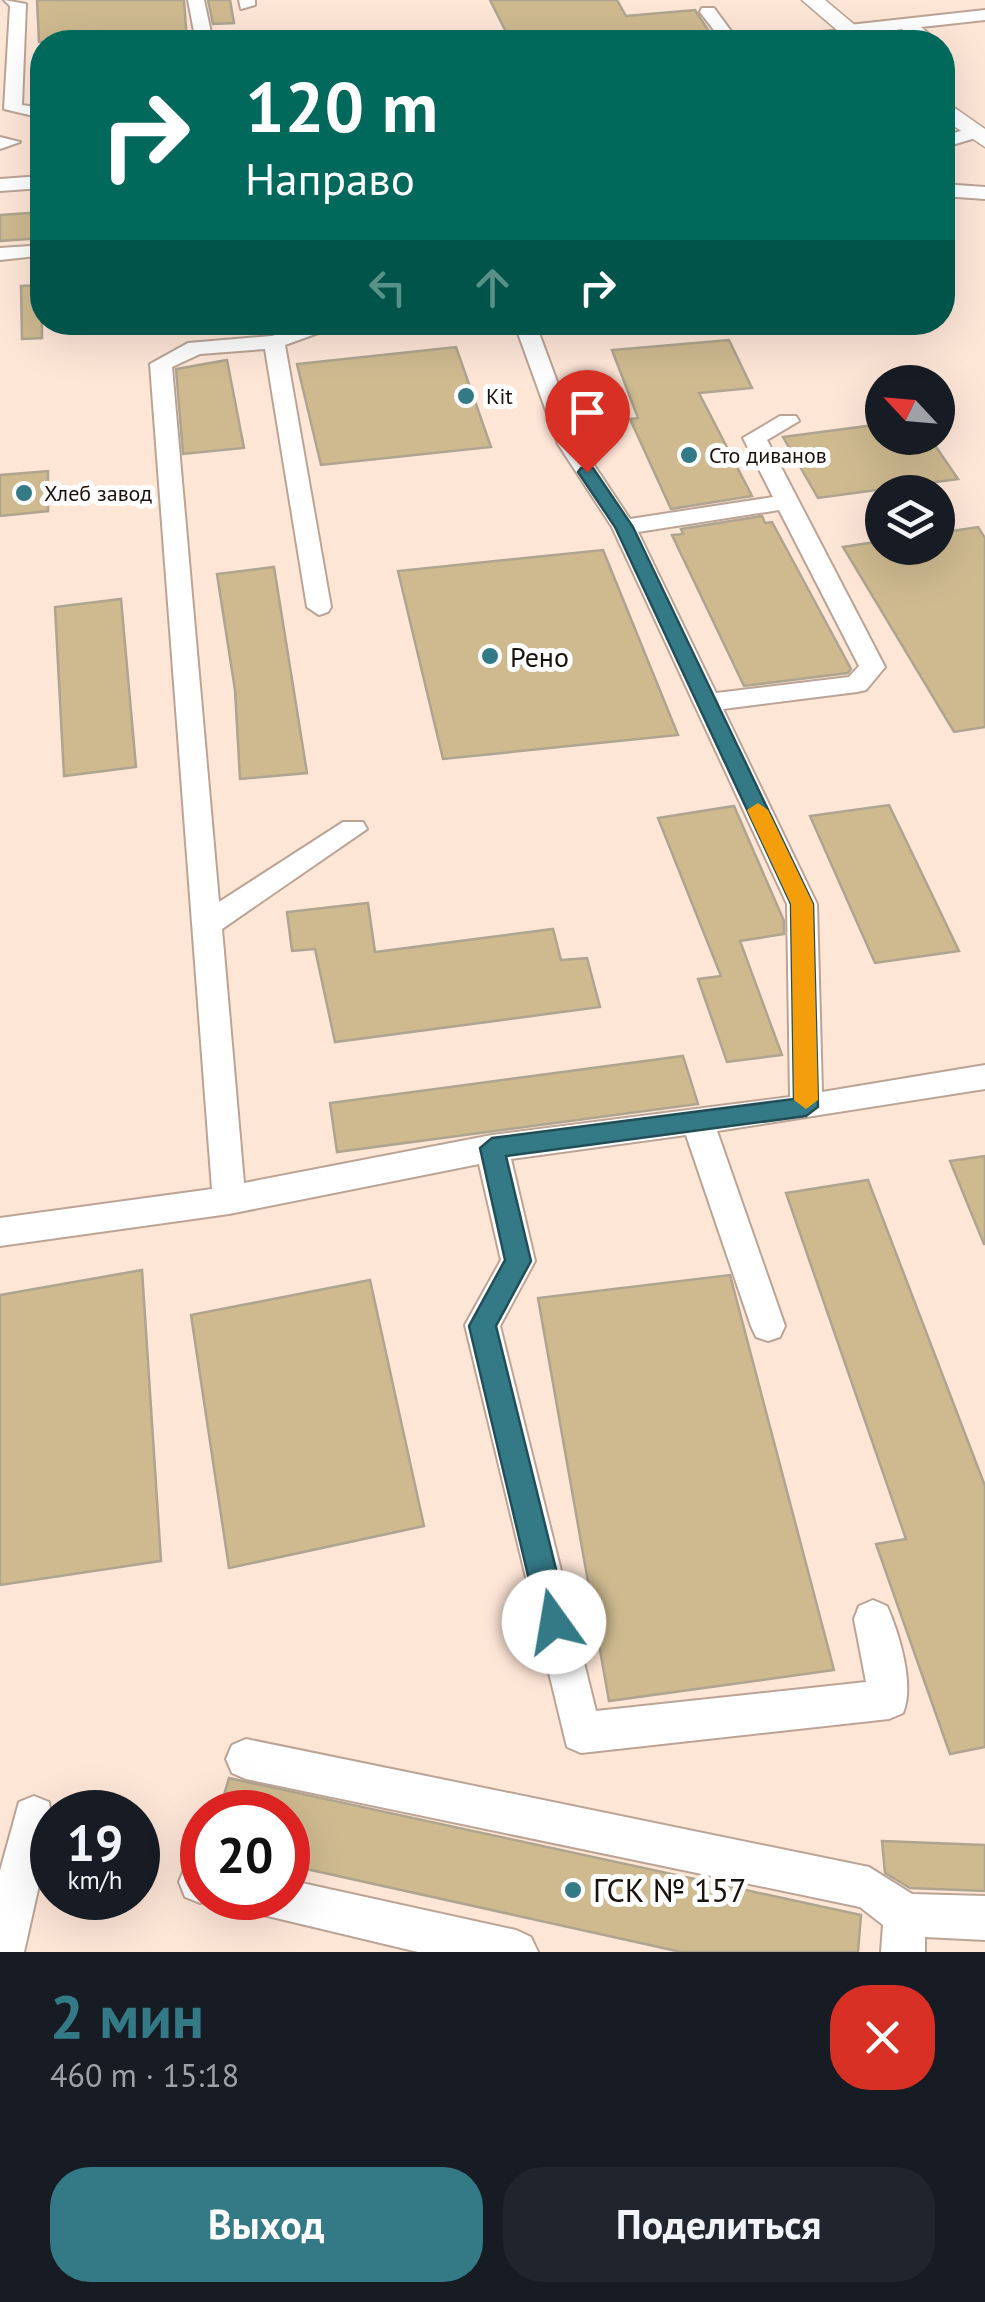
<!DOCTYPE html>
<html lang="ru">
<head>
<meta charset="utf-8">
<style>
	body { margin:0; font-family:"PT Sans",sans-serif; background:#20242c; color:#f1f3f6; height:100vh; display:flex; flex-direction:column; font-size:38px; white-space:nowrap }
	* { box-sizing:border-box; margin:0 }
	p { font-size:32px; color:#9ea1a6 }
	.icon { flex:none; width:55px; height:55px; fill:none; stroke:currentColor; stroke-width:2; stroke-linecap:round; stroke-linejoin:round }
	.map { position:relative; height:1952px; overflow:hidden }
	.drawer { display:flex; flex-direction:column; background:#171b24; flex:1 }
	.drawer>* { flex:none }
	.hud { position:absolute; left:30px; top:30px; width:925px; height:305px; border-radius:40px; box-shadow:0 10px 40px #0002; background:#00695c; color:#fff; overflow:hidden }
	.needle { width:65px; rotate:296deg }
	.controls { position:absolute; left:865px; top:365px; display:grid; gap:20px }
	.controls a { display:grid; place-items:center; width:90px; height:90px; border-radius:50%; background:#171b24; box-shadow:0 10px 40px #0002; font-size:50px }
	.speed { position:absolute; left:30px; top:1790px; display:flex; gap:20px; font-size:50px; font-weight:700; text-align:center }
	.speed>* { display:grid; place-content:center; width:130px; height:130px; border-radius:50%; background:#171b24; box-shadow:0 10px 40px #0002; line-height:1 }
	.speed small { font-size:25px; font-weight:400 }
	.speed .limit { border:15px solid #d22; background:#fff; color:#111 }
	.pin { position:absolute; display:grid; place-items:center; width:85px; height:85px; color:#fff; margin:-102px -42px; border-radius:50% 50% 50% 0; rotate:-45deg; box-shadow:0 0 10px #0007 }
	.pin .icon { rotate:45deg }
	.me { position:absolute; width:110px; margin:-55px; rotate:347deg; stroke-linejoin:round; filter:drop-shadow(0 0 8px #0008) }
	.turn { display:flex; align-items:center; gap:35px; height:210px; padding:0 50px; font-size:45px }
	.turn .icon { width:130px; height:130px; stroke-width:2.5 }
	.turn b { display:block; font-size:70px; line-height:85px }
	.lanes { display:flex; align-items:center; height:95px; padding:0 50px; background:#0003; justify-content:center; gap:50px; direction:ltr }
	.lanes .off { opacity:.35 }
	.round { display:grid; place-items:center; flex:none; width:105px; height:105px; border-radius:40px; background:#20242c }
	.overview { display:flex; align-items:center; justify-content:space-between; height:170px; padding:0 50px }
	h1 { font-size:60px; font-weight:800; line-height:75px; color:#347a86 }
	.cta { display:flex; gap:20px; margin-top:auto; padding:20px 50px }
	.cta a { flex:1; height:115px; border-radius:40px; background:#347a86; color:#fff; font-size:40px; font-weight:800; line-height:115px; text-align:center }
	.cta a+a { background:#20242c; color:#f1f3f6 }
	.map>svg:first-child { display:block }
</style>
</head>
<body>
<div class="map">
<svg width="985" height="1952" viewBox="0 0 985 1952">
	<rect width="100%" height="100%" fill="#fee6d7"/>
	<g fill="#cfba90" stroke="#afa48f" stroke-width="2.5">
		<polygon points="37,0 184,0 187,42 39,42"/>
		<polygon points="208,0 230,0 234,23 213,24"/>
		<polygon points="490,0 617,0 626,16 695,10 716,42 511,42"/>
		<polygon points="42,212 42,238 0,241 0,215"/>
		<polygon points="42,285 42,338 22,339 21,286"/>
		<polygon points="729,340 752,388 699,393 752,496 671,509 630,419 638,418 612,350"/>
		<polygon points="456,347 491,447 321,465 297,364"/>
		<polygon points="227,360 244,448 183,454 176,369"/>
		<polygon points="882,424 882,438 930,438 958,479 818,498 783,437"/>
		<polygon points="48,471 48,511 0,516 0,475"/>
		<polygon points="762,516 765,523 772,522 851,669 848,673 744,686 672,535 683,534 681,529"/>
		<polygon points="978,527 985,538 985,727 954,732 843,547 882,541 882,548 938,548 938,533"/>
		<polygon points="603,550 678,735 443,759 398,571"/>
		<polygon points="274,567 307,773 240,779 235,690 217,574"/>
		<polygon points="121,599 136,767 64,776 55,607"/>
		<polygon points="889,805 959,951 875,963 810,816"/>
		<polygon points="734,806 784,921 784,934 740,941 782,1055 727,1062 698,979 721,976 658,818"/>
		<polygon points="368,903 375,952 553,929 561,960 587,958 600,1007 335,1042 315,949 292,951 287,912"/>
		<polygon points="683,1056 698,1104 337,1152 330,1103"/>
		<polygon points="985,1156 985,1244 984,1244 950,1161"/>
		<polygon points="868,1180 985,1486 985,1747 950,1754 876,1544 906,1539 786,1193"/>
		<polygon points="142,1270 161,1561 0,1585 0,1295"/>
		<polygon points="730,1275 834,1670 609,1701 538,1298"/>
		<polygon points="370,1280 424,1526 229,1568 191,1315"/>
		<polygon points="229,1778 861,1915 858,1952 681,1952 288,1865 288,1812 219,1812"/>
		<polygon points="882,1841 985,1845 985,1891 910,1888 885,1873"/>
	</g>
	<g fill="none" stroke-linecap="round" stroke-linejoin="round">
		<defs>
			<g id="minor">
				<polygon points="4,0 26,4 22,105 42,108 42,118 4,109 10,6"/>
				<polygon points="188,0 204,0 213,42 196,42"/>
				<polygon points="239,0 255,0 255,5 241,9"/>
				<polygon points="702,8 714,8 739,42 723,42 700,12"/>
				<polygon points="985,10 985,20 921,27 937,42 919,42 902,29 821,42 766,42 775,37 841,30 849,25"/>
				<polygon points="976,126 985,132 982,136 942,148 942,137"/>
				<polygon points="0,137 20,142 0,149"/>
				<polygon points="42,176 42,188 0,191 0,179"/>
				<polygon points="942,184 985,187 985,199 942,196"/>
				<polygon points="30,246 40,252 37,256 0,260 0,248"/>
				<path d="M315,322H348L285,345L331,607L328,612L319,615L307,607L265,349L200,354L172,367L219,902L343,822H363L367,829L222,929L244,1183L492,1135L790,1097L787,904L612,527L558,444L514,322H535L580,444L630,519L773,497L743,438L780,416H796L799,421L767,440L885,667L866,690L857,692L723,709L817,904L822,1092L985,1065V1089L717,1131L785,1326L780,1337L768,1341L756,1337L751,1326L686,1135L511,1159L535,1261L500,1326L596,1711L866,1682L854,1619L859,1606L873,1600L887,1606C899,1633 915,1685 903,1713L889,1719L581,1753L567,1747L465,1325L501,1260L479,1164L229,1214L0,1246V1218L212,1189L150,364L188,343L272,336ZM779,510L859,666L849,677L716,693L638,532Z"/>
				<polygon points="246,1739 869,1867 912,1894 985,1896 985,1940 925,1937 925,1952 881,1952 883,1925 860,1907 246,1779 232,1773 226,1759 232,1745"/>
				<polygon points="34,1796 49,1802 52,1827 24,1952 0,1952 0,1871 19,1802"/>
				<polygon points="202,1861 202,1898 216,1898 200,1903 185,1897 179,1882 185,1867"/>
				<polygon points="288,1880 516,1930 531,1937 538,1952 418,1952 255,1913 249,1898 288,1898"/>
			</g>
			<g id="major">
				<polygon points="802,0 825,0 875,42 851,42"/>
				<polygon points="942,99 985,129 985,147 942,118"/>
			</g>
		</defs>
		<use href="#minor" stroke="#bba496" stroke-width="4"/>
		<use href="#major" stroke="#bba496" stroke-width="3"/>
		<use href="#minor" fill="#fff" fill-rule="evenodd"/>
		<use href="#major" fill="#fff" fill-rule="evenodd"/>
	</g>
	<polygon fill="#347a86" stroke="#224f57" stroke-width="2.5" points="581,468 593,468 633,527 813,904 818,1107 806,1116 506,1156 531,1261 496,1326 569,1622 564,1632 554,1636 543,1632 539,1622 469,1326 505,1260 480,1148 492,1138 794,1099 791,904 615,527 578,472"/>
	<polygon fill="#f59e0b" points="758,803 768,810 813,904 818,1100 806,1109 794,1100 791,904 747,810"/>
	<g fill="#347a86" stroke="#fff" stroke-width="4">
		<circle cx="466" cy="396" r="10"/>
		<circle cx="689" cy="455" r="10"/>
		<circle cx="24" cy="493" r="10"/>
		<circle cx="490" cy="656" r="10"/>
		<circle cx="573" cy="1890" r="10"/>
	</g>
	<g text-anchor="middle" dominant-baseline="central" stroke-width="10" stroke-linejoin="round" paint-order="stroke">
		<g font-size="22" fill="#1a120d" stroke="#fff" text-anchor="start">
			<text x="486" y="396">Kit</text>
			<text x="709" y="455">Сто диванов</text>
			<text x="44" y="493">Хлеб завод</text>
		</g>
		<g font-size="28" fill="#1a120d" stroke="#fff" text-anchor="start">
			<text x="510" y="656">Рено</text>
		</g>
		<g font-size="32" fill="#1a120d" stroke="#fff" text-anchor="start">
			<text x="593" y="1890">ГСК № 157</text>
		</g>
	</g>
</svg>
<div class="controls">
<a><svg class="needle" viewBox="-14 -14 28 28"><path d="M0-13l5 13h-10z" fill="#e53935"/><path d="M0 13l5-13h-10z" fill="#9ea1a6"/></svg></a>
<a><svg class="icon" aria-label="layers" viewBox="0 0 24 24"><path d="M12 4l9 5-9 5-9-5zM3 14l9 5 9-5"/></svg></a>
</div>
<div class="speed"><div>19<small>km/h</small></div><div class="limit">20</div></div>
<div class="pin" style="left:587px;top:472px;background:#d93025"><svg class="icon" aria-label="arrive" viewBox="0 0 24 24"><path d="M6 21V4h12l-3 4 3 4H6"/></svg></div>
<svg class="me" style="left:554px;top:1622px" viewBox="-20 -20 40 40"><circle r="19" fill="#fff"/><path d="M0-13L10 11 0 6-10 11z" fill="#347a86"/></svg>
<div class="hud">
<div class="turn"><svg class="icon" aria-label="right" viewBox="0 0 24 24"><path d="M7 20v-9h11M14 6l5 5-5 5"/></svg><div><b>120 m</b>Направо</div></div>
<div class="lanes"><svg class="icon off" aria-label="left" viewBox="0 0 24 24"><path d="M17 20v-9H6M10 6l-5 5 5 5"/></svg><svg class="icon off" aria-label="ahead" viewBox="0 0 24 24"><path d="M12 20V5M6 11l6-6 6 6"/></svg><svg class="icon" aria-label="right" viewBox="0 0 24 24"><path d="M7 20v-9h11M14 6l5 5-5 5"/></svg></div>
</div>
</div>
<section class="drawer">
<div class="overview"><div><h1>2 мин</h1><p>460 m · 15:18</p></div><a class="round" style="background:#d93025;color:#fff"><svg class="icon" aria-label="close" viewBox="0 0 24 24"><path d="M6 6l12 12M18 6L6 18"/></svg></a></div>
<div class="cta"><a>Выход</a><a>Поделиться</a></div>
</section>
</body>
</html>
